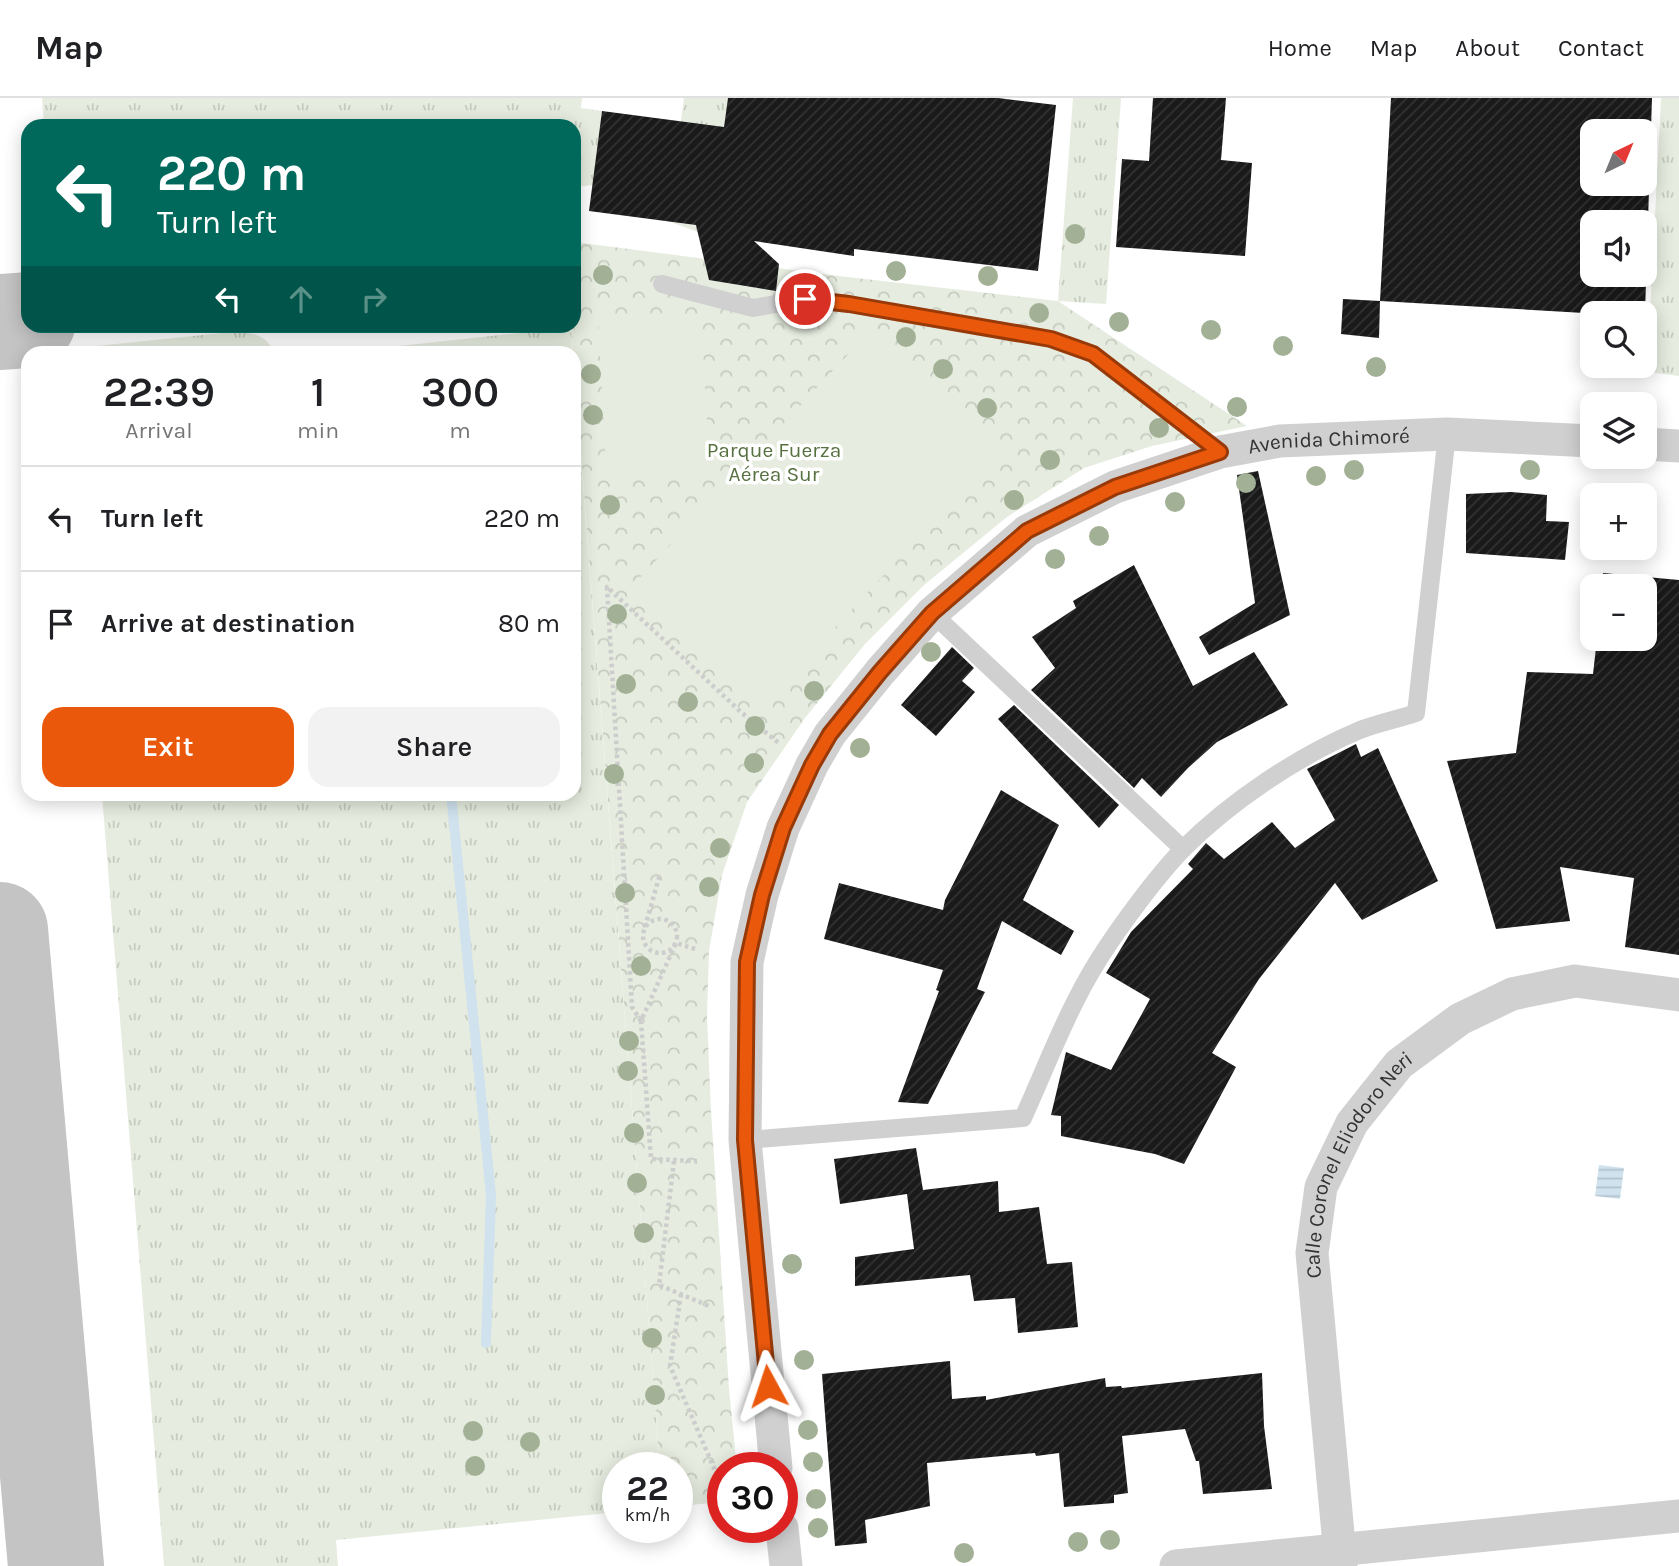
<!DOCTYPE html>
<html lang="en">
<head>
<meta charset="utf-8">
<style>
	body { margin:0; font-family:Karla,sans-serif; background:#f2f2f2; color:#202124; height:100vh; display:flex; flex-direction:column; font-size:26px; white-space:nowrap }
	* { box-sizing:border-box; margin:0 }
	p { font-size:23px; color:#757577 }
	.icon { flex:none; width:38px; height:38px; fill:none; stroke:currentColor; stroke-width:2; stroke-linecap:round; stroke-linejoin:round }
	.map { position:relative; flex:1; overflow:hidden }
	.side { position:absolute; left:21px; top:248px; width:560px; height:455px; display:flex; flex-direction:column; background:#fff; border-radius:21px; box-shadow:0 4px 18px #0003 }
	.side>* { flex:none }
	.hud { position:absolute; left:21px; top:21px; width:560px; height:214px; border-radius:21px; box-shadow:0 4px 18px #0003; background:#00695c; color:#fff; overflow:hidden }
	.needle { width:46px; rotate:43deg }
	.tools { position:absolute; left:1580px; top:21px; display:grid; gap:14px }
	.tools a { display:grid; place-items:center; width:77px; height:77px; border-radius:14px; background:#fff; box-shadow:0 4px 18px #0003; font-size:35px }
	.speed { position:absolute; left:602px; top:1354px; display:flex; gap:14px; font-size:35px; font-weight:700; text-align:center }
	.speed>* { display:grid; place-content:center; width:91px; height:91px; border-radius:50%; background:#fff; box-shadow:0 4px 18px #0003; line-height:1 }
	.speed small { font-size:18px; font-weight:400 }
	.speed .limit { border:10px solid #d22; background:#fff; color:#111 }
	.pin { position:absolute; display:grid; place-items:center; width:60px; height:60px; color:#fff; margin:-30px; border:4px solid #fff; border-radius:50%; box-shadow:0 2px 7px #0007 }
	.me { position:absolute; width:77px; margin:-38px; rotate:355deg; stroke-linejoin:round; filter:drop-shadow(0 0 5px #0008) }
	.turn { display:flex; align-items:center; gap:24px; height:147px; padding:0 21px; font-size:32px }
	.turn .icon { width:91px; height:91px; stroke-width:2.5 }
	.turn b { display:block; font-size:49px; line-height:60px }
	.lanes { display:flex; align-items:center; height:66px; padding:0 21px; background:#0003; justify-content:center; gap:35px; direction:ltr }
	.lanes .off { opacity:.35 }
	.eta { display:flex; justify-content:space-evenly; align-items:center; height:119px; text-align:center }
	.eta b { font-size:42px; font-weight:600; line-height:49px }
	.button { display:flex; gap:14px; margin-top:auto; padding:14px 21px }
	.button a { flex:1; height:80px; border-radius:21px; background:#ea580c; color:#fff; font-size:28px; font-weight:600; line-height:80px; text-align:center }
	.button a+a { background:#f2f2f2; color:#202124 }
	ul { padding:0; list-style:none }
	li { display:flex; align-items:center; gap:21px; height:105px; padding:0 21px; border-top:2px solid #e0e0e0 }
	li div { flex:1 }
	li b { display:block; font-size:26px }
	li em { font-style:normal }
	header { display:flex; align-items:center; gap:42px; box-sizing:border-box; height:98px; padding:0 35px; background:#fff; border-bottom:2px solid #e0e0e0 }
	header strong { font-size:33px }
	nav { display:flex; gap:38px; margin-inline-start:auto; font-size:24px }
	.map>svg:first-child { display:block }
</style>
</head>
<body>
<header>
<strong>Map</strong>
<nav><a>Home</a><a>Map</a><a>About</a><a>Contact</a></nav>
</header>
<div class="map">
<svg width="1679" height="1468" viewBox="0 0 1679 1468">
	<defs>
		<pattern id="grass-tufts" width="24" height="20" patternUnits="userSpaceOnUse" patternTransform="scale(1.75)"><rect width="24" height="20" fill="#e6ecdf"/><path d="M3 7l-1-3M5 7V3M7 7l1-3M15 17l-1-3M17 17v-4M19 17l1-3" fill="none" stroke="#c6cbc0"/></pattern>
		<pattern id="park-crowns" width="20" height="18" patternUnits="userSpaceOnUse" patternTransform="scale(1.75)"><rect width="20" height="18" fill="#e6ecdf"/><path d="M2 6a3 3 0 1 1 6 0M12 15a3 3 0 1 1 6 0" fill="none" stroke="#c6cbc0"/></pattern>
		<pattern id="water-rules" width="6" height="5" patternUnits="userSpaceOnUse" patternTransform="scale(1.75)"><rect width="6" height="5" fill="#cfe2ee"/><path d="M0 2.5h6" fill="none" stroke="#b2c2cd"/></pattern>
		<pattern id="building-hatch" width="6" height="6" patternUnits="userSpaceOnUse" patternTransform="scale(1.75)"><rect width="6" height="6" fill="#1a1a1a"/><path d="M-1 1l2-2M0 6l6-6M5 7l2-2" fill="none" stroke="#333"/></pattern>
	</defs>
	<rect width="100%" height="100%" fill="#fff"/>
	<g fill="url(#grass-tufts)">
		<polygon points="42,0 582,0 581,10 602,13 593,87 574,89 574,28 44,28"/>
		<polygon points="684,0 728,0 709,138 668,123"/>
		<polygon points="1073,0 1121,0 1106,206 1058,203"/>
		<polygon points="1661,0 1679,0 1679,278 1647,274"/>
		<polygon points="539,228 571,228 573,255 381,255 380,250 539,233"/>
		<path d="M242,233C257,237 269,239 273,255H67V251Z"/>
		<polygon points="574,270 660,1370 618,1370 618,1414 336,1442 338,1468 164,1468 102,697 574,696"/>
	</g>
	<polygon fill="url(#park-crowns)" points="574,144 839,178 1058,203 1247,328 1152,348 1084,370 1007,419 924,487 865,546 805,620 747,704 722,777 709,853 707,918 711,1013 729,1291 737,1370 723,1370 723,1404 677,1408 677,1370 660,1370 571,228 574,228"/>
	<g fill="#e6ecdf">
		<polygon points="701,216 710,376 607,382 598,221"/>
		<polygon points="868,235 997,355 765,605 635,485"/>
	</g>
	<polygon fill="url(#water-rules)" points="1599,1067 1624,1070 1620,1101 1595,1098"/>
	<g fill="none" stroke-linecap="round" stroke-linejoin="round">
		<polyline stroke="#cfe2ee" stroke-width="10" points="451,696 491,1097 486,1245"/>
		<g stroke="#c4c4c4" stroke-width="96">
			<polyline points="2,224 28,222"/>
			<polyline points="0,832 56,1468"/>
		</g>
	</g>
	<g fill="url(#building-hatch)" fill-rule="evenodd">
		<polygon points="728,0 998,0 1056,7 1038,173 854,151 854,158 754,143 779,166 776,193 709,182 696,127 589,113 602,13 724,29"/>
		<polygon points="1153,0 1226,0 1221,62 1252,65 1245,158 1116,149 1122,61 1149,63"/>
		<path d="M1391,0H1652L1645,215H1584L1380,203ZM1592,33H1645V86H1592ZM1592,124H1645V177H1592Z"/>
		<polygon points="1343,201 1380,203 1379,240 1341,236"/>
		<polygon points="1258,373 1290,517 1209,557 1199,539 1255,505 1237,377"/>
		<polygon points="1511,394 1547,397 1546,423 1569,424 1565,462 1466,455 1466,396"/>
		<polygon points="1134,467 1193,588 1254,554 1288,607 1217,644 1188,670 1161,699 1142,680 1134,690 1031,592 1055,570 1032,539 1076,510 1073,503"/>
		<polygon points="1603,475 1679,482 1679,857 1625,849 1634,780 1560,769 1570,823 1496,831 1447,663 1516,655 1527,574 1593,576 1597,541 1645,541 1645,488 1602,488"/>
		<polygon points="952,549 974,570 962,583 975,594 936,638 901,607"/>
		<polygon points="1014,607 1119,707 1099,730 998,621"/>
		<polygon points="1356,646 1361,659 1378,650 1438,783 1362,822 1335,785 1259,881 1212,955 1236,969 1184,1066 1155,1056 1061,1038 1061,1018 1051,1017 1066,954 1111,972 1150,901 1106,875 1131,834 1193,771 1188,766 1206,745 1224,761 1272,724 1295,750 1335,722 1307,671"/>
		<polygon points="1001,692 1059,727 1023,802 1074,833 1061,857 1002,823 977,891 985,894 928,1006 898,1004 939,893 936,892 943,872 824,841 839,785 943,812 945,802"/>
		<polygon points="916,1050 923,1092 998,1083 999,1114 1039,1109 1047,1166 1072,1164 1078,1229 1018,1235 1015,1200 974,1203 970,1177 855,1188 855,1159 914,1151 907,1096 840,1106 834,1061"/>
		<polygon points="950,1263 952,1301 986,1298 986,1302 1105,1280 1106,1289 1121,1288 1122,1290 1262,1275 1264,1328 1272,1391 1203,1396 1199,1363 1196,1363 1185,1331 1122,1338 1128,1395 1114,1397 1114,1405 1064,1409 1059,1355 1036,1358 1035,1355 927,1365 930,1408 865,1422 867,1445 835,1448 822,1276"/>
	</g>
	<g fill="none" stroke-linecap="round" stroke-linejoin="round">
		<g stroke="#cdcdcd" stroke-width="4.5" stroke-dasharray="3.5 3.5" stroke-linecap="butt">
			<circle cx="660" cy="838" r="17"/>
			<polyline points="645,829 660,776"/>
			<polyline points="695,851 676,845 641,923 651,1061 697,1063"/>
			<polyline points="641,923 632,909 607,489 742,615 780,646"/>
			<polyline points="674,1063 659,1187 709,1208"/>
			<polyline points="681,1196 670,1268 723,1391"/>
		</g>
		<g stroke="#d0d0d0" stroke-width="18">
			<polyline points="662,186 753,210 805,201 849,206 1051,241 1093,256 1220,354"/>
			<polyline points="932,515 1183,751"/>
			<path d="M745,1042L1023,1020C1047,967 1068,910 1099,861C1120,828 1156,779 1183,751C1231,703 1298,658 1360,632C1378,625 1398,621 1416,615L1447,336"/>
		</g>
		<g stroke="#d0d0d0" stroke-width="33">
			<polyline points="1645,346 1679,348"/>
			<path id="s1" d="M776,1370L745,1042L747,864L762,797L783,730L812,667L830,636L880,574L932,515L1027,433L1115,389L1220,354L1280,343L1447,336L1592,343"/>
			<polyline points="782,1430 786,1468"/>
			<polyline points="1176,1468 1679,1418"/>
			<path id="s2" d="M1341,1468L1312,1155L1321,1089L1352,1025L1399,966L1460,921L1512,896L1575,883L1679,897"/>
		</g>
	</g>
	<g fill="#a2b095">
		<circle cx="1075" cy="136" r="10"/>
		<circle cx="896" cy="173" r="10"/>
		<circle cx="603" cy="177" r="10"/>
		<circle cx="988" cy="178" r="10"/>
		<circle cx="1039" cy="215" r="10"/>
		<circle cx="1119" cy="224" r="10"/>
		<circle cx="1211" cy="232" r="10"/>
		<circle cx="906" cy="239" r="10"/>
		<circle cx="1283" cy="248" r="10"/>
		<circle cx="1376" cy="269" r="10"/>
		<circle cx="943" cy="271" r="10"/>
		<circle cx="591" cy="276" r="10"/>
		<circle cx="1237" cy="309" r="10"/>
		<circle cx="987" cy="310" r="10"/>
		<circle cx="593" cy="317" r="10"/>
		<circle cx="1159" cy="330" r="10"/>
		<circle cx="1050" cy="362" r="10"/>
		<circle cx="1354" cy="372" r="10"/>
		<circle cx="1530" cy="372" r="10"/>
		<circle cx="1316" cy="378" r="10"/>
		<circle cx="1246" cy="385" r="10"/>
		<circle cx="1014" cy="402" r="10"/>
		<circle cx="1175" cy="404" r="10"/>
		<circle cx="610" cy="407" r="10"/>
		<circle cx="1099" cy="438" r="10"/>
		<circle cx="1055" cy="461" r="10"/>
		<circle cx="617" cy="516" r="10"/>
		<circle cx="931" cy="554" r="10"/>
		<circle cx="626" cy="586" r="10"/>
		<circle cx="814" cy="593" r="10"/>
		<circle cx="688" cy="604" r="10"/>
		<circle cx="755" cy="628" r="10"/>
		<circle cx="860" cy="650" r="10"/>
		<circle cx="754" cy="665" r="10"/>
		<circle cx="614" cy="676" r="10"/>
		<circle cx="720" cy="750" r="10"/>
		<circle cx="709" cy="789" r="10"/>
		<circle cx="625" cy="795" r="10"/>
		<circle cx="641" cy="868" r="10"/>
		<circle cx="629" cy="943" r="10"/>
		<circle cx="628" cy="973" r="10"/>
		<circle cx="634" cy="1035" r="10"/>
		<circle cx="637" cy="1085" r="10"/>
		<circle cx="644" cy="1135" r="10"/>
		<circle cx="792" cy="1166" r="10"/>
		<circle cx="652" cy="1240" r="10"/>
		<circle cx="804" cy="1262" r="10"/>
		<circle cx="655" cy="1297" r="10"/>
		<circle cx="808" cy="1332" r="10"/>
		<circle cx="473" cy="1333" r="10"/>
		<circle cx="530" cy="1344" r="10"/>
		<circle cx="813" cy="1364" r="10"/>
		<circle cx="475" cy="1368" r="10"/>
		<circle cx="816" cy="1401" r="10"/>
		<circle cx="818" cy="1430" r="10"/>
		<circle cx="1110" cy="1442" r="10"/>
		<circle cx="1078" cy="1444" r="10"/>
		<circle cx="964" cy="1455" r="10"/>
	</g>
	<g fill="none" stroke-linecap="round" stroke-linejoin="round">
		<defs>
			<polyline id="route" points="768,1288 745,1042 747,864 762,797 783,730 812,667 830,636 880,574 932,515 1027,433 1115,389 1220,354 1093,256 1051,241 849,206 805,201"/>
		</defs>
		<use href="#route" stroke="#983908" stroke-width="18"/>
		<use href="#route" stroke="#ea580c" stroke-width="12"/>
	</g>
	<g text-anchor="middle" dominant-baseline="central" stroke-width="7" stroke-linejoin="round" paint-order="stroke">
		<g font-size="21" fill="#333" stroke="#fff">
			<text stroke="none"><textPath href="#s1" startOffset="1354">Avenida Chimoré</textPath></text>
			<text stroke="none"><textPath href="#s2" startOffset="415">Calle Coronel Eliodoro Neri</textPath></text>
		</g>
		<g font-size="21" fill="#56703f" stroke="#fff">
			<text x="774" y="352">Parque Fuerza<tspan x="774" dy="24">Aérea Sur</tspan></text>
		</g>
	</g>
</svg>
<div class="tools">
<a><svg class="needle" viewBox="-14 -14 28 28"><path d="M0-13l5 13h-10z" fill="#e53935"/><path d="M0 13l5-13h-10z" fill="#757577"/></svg></a>
<a><svg class="icon" aria-label="sound" viewBox="0 0 24 24"><path d="M4 9h4l5-4v14l-5-4H4zM17 9q2 3 0 6"/></svg></a>
<a><svg class="icon" aria-label="search" viewBox="0 0 24 24"><circle cx="10" cy="10" r="6"/><path d="M15 15l6 6"/></svg></a>
<a><svg class="icon" aria-label="layers" viewBox="0 0 24 24"><path d="M12 4l9 5-9 5-9-5zM3 14l9 5 9-5"/></svg></a>
<a>+</a>
<a>−</a>
</div>
<div class="speed"><div>22<small>km/h</small></div><div class="limit">30</div></div>
<div class="pin" style="left:805px;top:201px;background:#d93025"><svg class="icon" aria-label="arrive" viewBox="0 0 24 24"><path d="M6 21V4h12l-3 4 3 4H6"/></svg></div>
<svg class="me" style="left:768px;top:1288px" viewBox="-20 -20 40 40"><path d="M0-17L14 15 0 8-14 15z" fill="#ea580c" stroke="#fff" stroke-width="4"/></svg>
<div class="hud">
<div class="turn"><svg class="icon" aria-label="left" viewBox="0 0 24 24"><path d="M17 20v-9H6M10 6l-5 5 5 5"/></svg><div><b>220 m</b>Turn left</div></div>
<div class="lanes"><svg class="icon" aria-label="left" viewBox="0 0 24 24"><path d="M17 20v-9H6M10 6l-5 5 5 5"/></svg><svg class="icon off" aria-label="ahead" viewBox="0 0 24 24"><path d="M12 20V5M6 11l6-6 6 6"/></svg><svg class="icon off" aria-label="right" viewBox="0 0 24 24"><path d="M7 20v-9h11M14 6l5 5-5 5"/></svg></div>
</div>
<section class="side">
<div class="eta">
<div><b>22:39</b><p>Arrival</p></div>
<div><b>1</b><p>min</p></div>
<div><b>300</b><p>m</p></div>
</div>
<ul>
<li><svg class="icon" aria-label="left" viewBox="0 0 24 24"><path d="M17 20v-9H6M10 6l-5 5 5 5"/></svg><div><b>Turn left</b></div><em>220 m</em></li>
<li><svg class="icon" aria-label="arrive" viewBox="0 0 24 24"><path d="M6 21V4h12l-3 4 3 4H6"/></svg><div><b>Arrive at destination</b></div><em>80 m</em></li>
</ul>
<div class="button"><a>Exit</a><a>Share</a></div>
</section>
</div>
</body>
</html>
